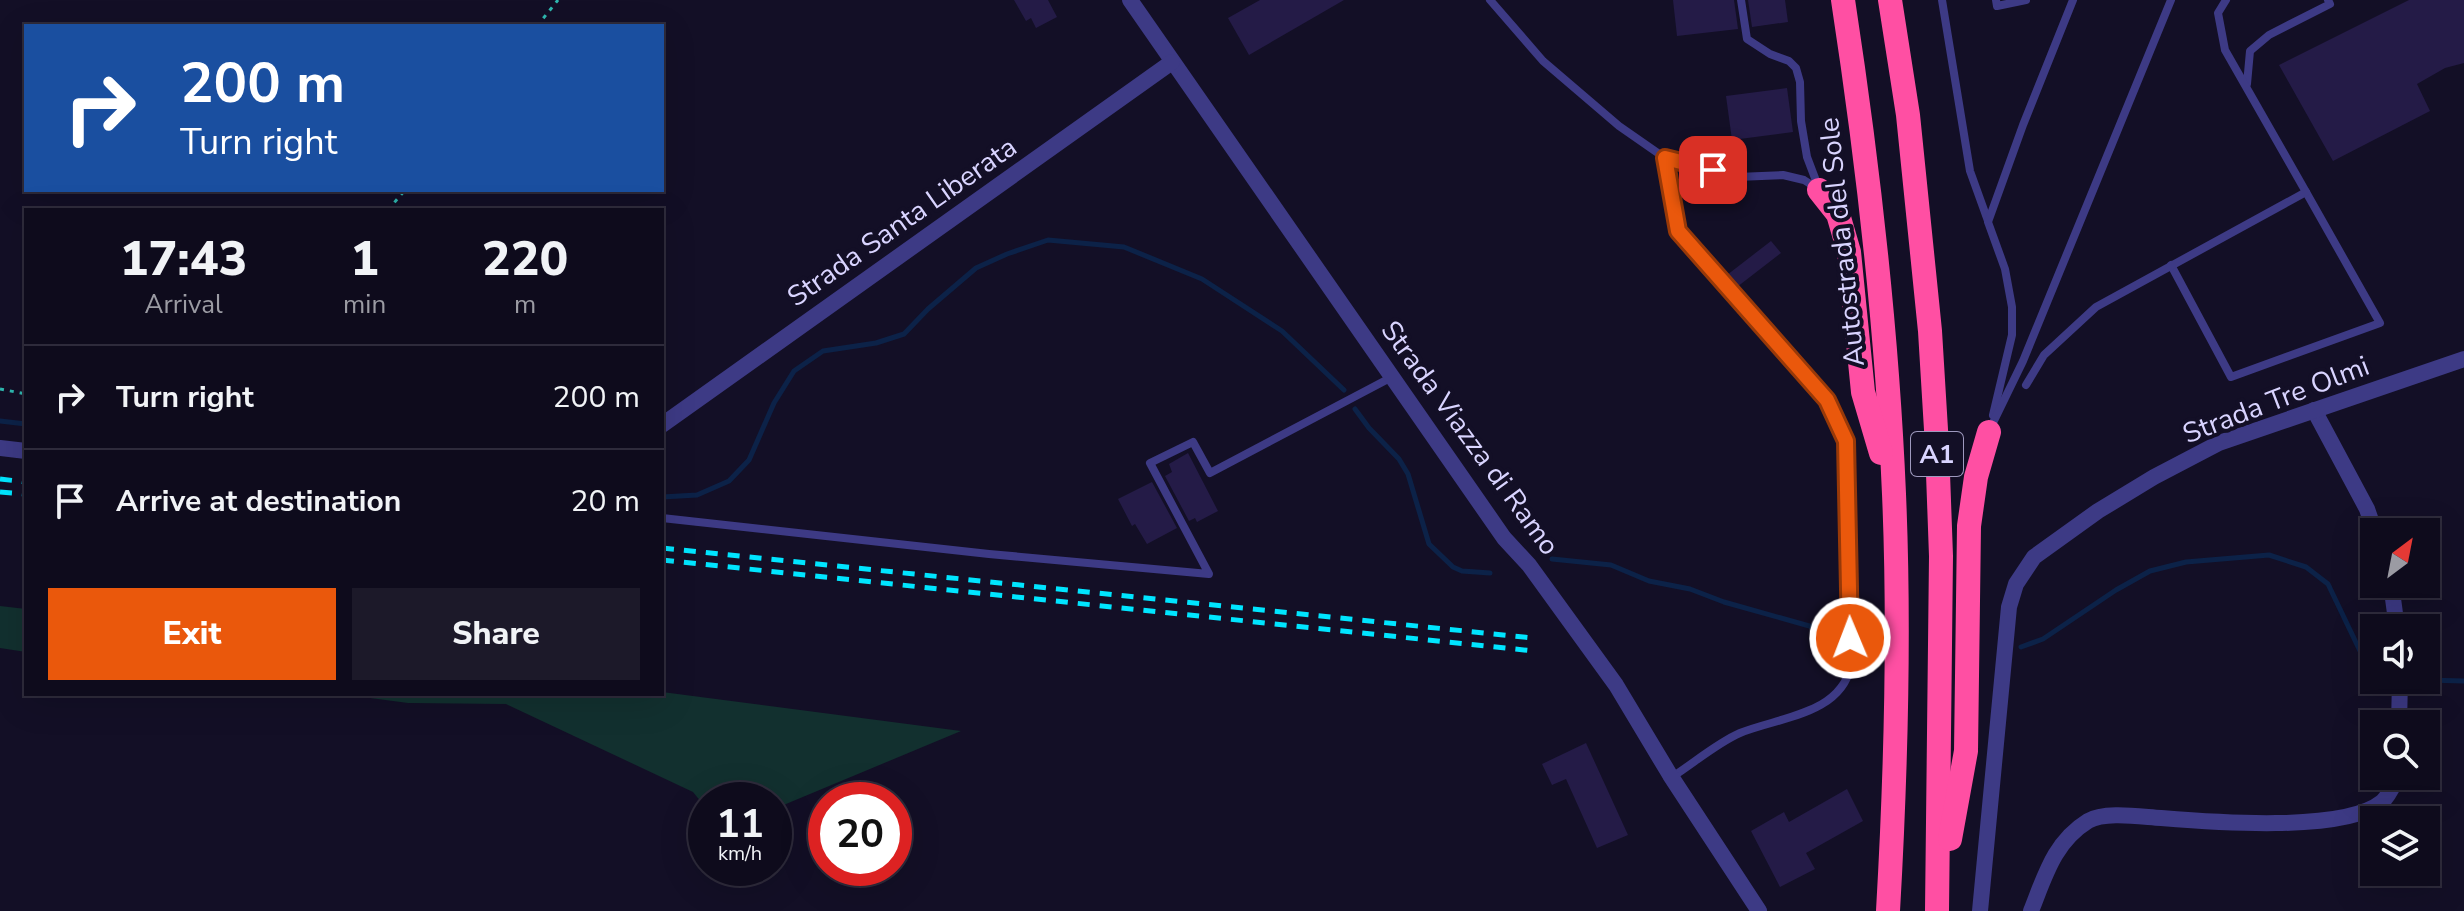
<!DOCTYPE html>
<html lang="en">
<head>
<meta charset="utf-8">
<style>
	body { margin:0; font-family:"Nunito Sans",sans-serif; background:#1c1929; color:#f1f3f6; height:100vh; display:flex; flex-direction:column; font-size:30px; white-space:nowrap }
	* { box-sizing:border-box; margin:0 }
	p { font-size:26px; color:#9b9ba3 }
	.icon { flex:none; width:44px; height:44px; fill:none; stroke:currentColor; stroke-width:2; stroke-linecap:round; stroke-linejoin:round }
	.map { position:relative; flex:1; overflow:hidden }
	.side { position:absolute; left:24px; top:208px; width:640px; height:488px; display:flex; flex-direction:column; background:#0e0b1c; border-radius:0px; box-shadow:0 8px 32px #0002,0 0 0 2px #2e2b3b }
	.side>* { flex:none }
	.banner { position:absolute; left:24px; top:24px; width:640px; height:168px; border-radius:0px; box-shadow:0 8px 32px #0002,0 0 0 2px #2e2b3b; background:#1a4fa0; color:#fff; overflow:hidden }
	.needle { width:52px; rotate:32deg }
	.controls { position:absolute; left:2360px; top:518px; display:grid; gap:16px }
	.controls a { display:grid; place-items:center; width:80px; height:80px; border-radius:0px; background:#0e0b1c; box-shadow:0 8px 32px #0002,0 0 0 2px #2e2b3b; font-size:40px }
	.speed { position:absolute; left:688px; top:782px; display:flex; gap:16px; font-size:40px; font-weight:700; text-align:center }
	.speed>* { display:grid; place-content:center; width:104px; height:104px; border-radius:50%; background:#0e0b1c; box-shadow:0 8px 32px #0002,0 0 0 2px #2e2b3b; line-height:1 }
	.speed small { font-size:20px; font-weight:400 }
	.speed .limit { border:12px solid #d22; background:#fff; color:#111 }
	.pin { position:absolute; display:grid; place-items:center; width:68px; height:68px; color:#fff; margin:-34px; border-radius:16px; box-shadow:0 4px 12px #0006 }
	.me { position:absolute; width:88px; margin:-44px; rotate:359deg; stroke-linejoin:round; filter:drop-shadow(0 0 6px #0008) }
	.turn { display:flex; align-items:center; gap:28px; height:168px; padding:0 24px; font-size:36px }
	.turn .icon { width:104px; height:104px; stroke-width:2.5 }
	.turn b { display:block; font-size:56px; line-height:68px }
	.eta { display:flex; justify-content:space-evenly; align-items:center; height:136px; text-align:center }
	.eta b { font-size:48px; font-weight:800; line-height:56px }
	.button { display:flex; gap:16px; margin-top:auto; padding:16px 24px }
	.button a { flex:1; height:92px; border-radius:0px; background:#ea580c; color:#fff; font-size:32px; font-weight:800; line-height:92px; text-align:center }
	.button a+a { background:#1c1929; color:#f1f3f6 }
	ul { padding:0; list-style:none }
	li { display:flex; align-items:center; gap:24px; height:104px; padding:0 24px; border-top:2px solid #2e2b3b }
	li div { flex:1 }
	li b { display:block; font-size:30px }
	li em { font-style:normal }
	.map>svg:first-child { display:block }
</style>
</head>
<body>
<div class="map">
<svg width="2464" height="911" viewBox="0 0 2464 911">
	<rect width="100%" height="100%" fill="#130f26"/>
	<g fill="#12302f">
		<polygon points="0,606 26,609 26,652 0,648"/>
		<polygon points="662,692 961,731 774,809 774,800 706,800 706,808 693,792 506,704 408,703 340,694"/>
	</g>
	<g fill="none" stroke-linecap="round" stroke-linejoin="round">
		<g stroke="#0c2248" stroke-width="5">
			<polyline points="1355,409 1369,428 1399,459 1408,474 1429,544 1453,567 1462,571 1490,573"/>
			<polyline points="0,421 26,424"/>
			<polyline points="662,497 697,495 729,481 749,460 774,403 794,371 823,351 876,343 904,334 928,309 976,268 1007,254 1048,240 1124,247 1202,279 1282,331 1344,390"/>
			<polyline points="1552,559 1611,565 1649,581 1690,589 1724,602 1827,631"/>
			<polyline points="2021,647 2043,639 2116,590 2150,571 2186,562 2269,555 2306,567 2328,584 2361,653 2374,673"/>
			<polyline points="2426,680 2464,681"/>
		</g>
	</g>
	<g fill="#241b47">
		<polygon points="1014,0 1048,0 1057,17 1036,28 1031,18 1026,21"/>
		<polygon points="1260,0 1344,0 1249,55 1228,18"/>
		<polygon points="1673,0 1734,0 1738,29 1677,36"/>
		<polygon points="1748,0 1785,0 1788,22 1752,27"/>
		<polygon points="2409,0 2464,0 2464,63 2445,68 2417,84 2430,111 2333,161 2279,65"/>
		<polygon points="1787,88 1793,132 1732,140 1726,96"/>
		<polygon points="1771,241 1781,253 1737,287 1727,275"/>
		<polygon points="1188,453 1218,511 1197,522 1195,518 1189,521 1165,476 1172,472 1169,464"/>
		<polygon points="1152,482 1177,528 1147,544 1135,524 1132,526 1118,499"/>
		<polygon points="1586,743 1628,835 1597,848 1566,779 1552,785 1542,764"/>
		<polygon points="1847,789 1863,821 1806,853 1815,869 1780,887 1751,831 1784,812 1789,822"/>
	</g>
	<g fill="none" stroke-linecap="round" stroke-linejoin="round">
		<g stroke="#2fb8b0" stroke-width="3" stroke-dasharray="4 6" stroke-linecap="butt">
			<polyline points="537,26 558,0"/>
			<polyline points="388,210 405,190"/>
			<polyline points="0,389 26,394"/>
		</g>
		<g stroke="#3d3a85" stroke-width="8">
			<polyline points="1490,0 1543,61 1619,126 1665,158 1737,177 1783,175 1804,180 1818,189"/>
			<polyline points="1741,0 1747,39 1770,54 1789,61 1796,68 1800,82 1801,121 1807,157 1818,186"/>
			<polyline points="1942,0 1970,171 1988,221"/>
			<polyline points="1996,0 1997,6 2026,0"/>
			<polyline points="2247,84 2250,51 2269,35 2330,4 2328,0"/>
			<path d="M1665,158L1678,231L1827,400L1846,441L1851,666C1840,715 1779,717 1740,733C1717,743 1694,763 1672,777"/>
			<polyline points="2171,265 2231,377 2380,323 2306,192"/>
			<polyline points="2026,385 2044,355 2096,307 2306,192 2225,50 2218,13 2226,0"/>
			<polyline points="1993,415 2012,335 2012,307 2005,269 1988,222 2023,125 2073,0"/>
			<polyline points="1989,431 2023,361 2171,0"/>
			<polyline points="662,518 989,554 1209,574 1150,463 1193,442 1210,473 1392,377"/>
		</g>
		<g stroke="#3d3a85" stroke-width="16">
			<polyline points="1130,0 1504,538 1529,565 1616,685 1670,775 1759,911"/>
			<polyline points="2314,410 2367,509 2375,532"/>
			<polyline points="662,425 1172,62"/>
			<polyline points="0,448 26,451"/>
			<polyline points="2391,584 2397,628"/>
			<polyline points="2399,724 2400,680"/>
			<polyline points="1980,911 2009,607 2016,584 2034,557 2098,511 2154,477 2219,443 2464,359"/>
			<path d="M2031,911C2045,876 2054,842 2088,821C2105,811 2142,817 2161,818C2210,822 2344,833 2382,802C2389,796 2394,784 2398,776"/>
		</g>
		<g stroke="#ff4fa3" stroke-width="24">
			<path d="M1843,0C1868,163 1887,328 1894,494C1900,633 1896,772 1888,911"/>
			<polyline points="1890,0 1908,115 1930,331 1937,446 1941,556 1937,911"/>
			<polyline points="1819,190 1838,214 1849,252 1863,392 1881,453"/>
			<polyline points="1950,839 1966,751 1969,526 1976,477 1989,432"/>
		</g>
		<g stroke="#00e5ff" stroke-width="5" stroke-dasharray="12 10" stroke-linecap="butt">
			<polyline points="0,479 26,482"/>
			<polyline points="0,492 26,494"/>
			<polyline points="662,548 1533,638"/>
			<polyline points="662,560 1534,651"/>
		</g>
	</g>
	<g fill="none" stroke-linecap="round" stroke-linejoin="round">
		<defs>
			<polyline id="route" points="1713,170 1665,158 1678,231 1827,400 1846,441 1850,638"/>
		</defs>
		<use href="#route" stroke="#983908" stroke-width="20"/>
		<use href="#route" stroke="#ea580c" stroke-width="14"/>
	</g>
	<g text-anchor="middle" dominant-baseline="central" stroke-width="8" stroke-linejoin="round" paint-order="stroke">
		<rect fill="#130f26" stroke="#9e99be" stroke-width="2" x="1911" y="432" width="52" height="44" rx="6"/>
		<g font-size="26" font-weight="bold" fill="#d9d4ff">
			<text x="1937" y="454">A1</text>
		</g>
		<g font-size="28" fill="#d9d4ff" stroke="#130f26">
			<text transform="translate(902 222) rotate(-35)">Strada Santa Liberata</text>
			<text transform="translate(1842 242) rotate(-96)">Autostrada del Sole</text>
			<text transform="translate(2276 400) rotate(-21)">Strada Tre Olmi</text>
			<text transform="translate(1470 438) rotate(54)">Strada Viazza di Ramo</text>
		</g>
	</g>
</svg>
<div class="controls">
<a><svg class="needle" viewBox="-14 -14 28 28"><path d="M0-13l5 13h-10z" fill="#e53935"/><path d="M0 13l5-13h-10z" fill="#9b9ba3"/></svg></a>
<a><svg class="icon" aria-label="sound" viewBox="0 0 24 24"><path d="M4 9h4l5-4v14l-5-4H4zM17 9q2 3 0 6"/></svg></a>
<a><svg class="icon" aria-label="search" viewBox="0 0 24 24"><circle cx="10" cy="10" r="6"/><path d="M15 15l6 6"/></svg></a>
<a><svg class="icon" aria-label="layers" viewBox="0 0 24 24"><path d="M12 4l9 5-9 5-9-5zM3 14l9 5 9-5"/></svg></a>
</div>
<div class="speed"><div>11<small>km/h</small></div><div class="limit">20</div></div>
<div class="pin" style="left:1713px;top:170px;background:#d93025"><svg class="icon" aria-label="arrive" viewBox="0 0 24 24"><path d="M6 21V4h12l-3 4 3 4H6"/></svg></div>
<svg class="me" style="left:1850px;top:638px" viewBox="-20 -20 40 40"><circle r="17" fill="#ea580c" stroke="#fff" stroke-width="3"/><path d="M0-11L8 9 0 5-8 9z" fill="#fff"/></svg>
<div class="banner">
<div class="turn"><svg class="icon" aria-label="right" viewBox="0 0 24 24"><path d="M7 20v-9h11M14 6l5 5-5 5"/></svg><div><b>200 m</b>Turn right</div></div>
</div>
<section class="side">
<div class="eta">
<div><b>17:43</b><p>Arrival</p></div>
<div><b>1</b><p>min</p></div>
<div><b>220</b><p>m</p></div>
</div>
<ul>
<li><svg class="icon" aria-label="right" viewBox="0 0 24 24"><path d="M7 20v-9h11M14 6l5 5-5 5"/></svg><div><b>Turn right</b></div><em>200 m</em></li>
<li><svg class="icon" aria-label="arrive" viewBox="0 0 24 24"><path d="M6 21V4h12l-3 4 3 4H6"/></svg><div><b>Arrive at destination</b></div><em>20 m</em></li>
</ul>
<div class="button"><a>Exit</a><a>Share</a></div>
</section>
</div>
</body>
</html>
